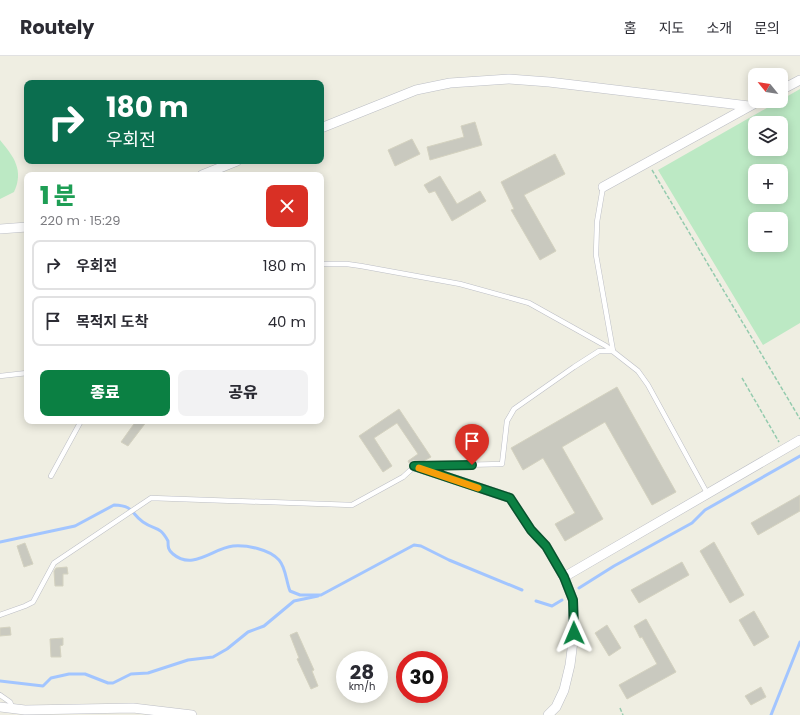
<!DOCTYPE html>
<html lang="ko">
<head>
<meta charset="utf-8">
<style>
	body { margin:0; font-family:Poppins,"Noto Sans KR",sans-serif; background:#f2f2f3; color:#2b2b33; height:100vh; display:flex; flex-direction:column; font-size:15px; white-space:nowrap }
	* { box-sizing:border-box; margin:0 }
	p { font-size:13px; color:#7c7c81 }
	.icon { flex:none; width:22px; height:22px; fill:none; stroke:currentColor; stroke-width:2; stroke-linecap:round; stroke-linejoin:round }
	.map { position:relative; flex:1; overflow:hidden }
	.panel { position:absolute; left:24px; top:116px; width:300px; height:252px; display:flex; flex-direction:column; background:#fff; border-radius:8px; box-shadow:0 2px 10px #0003 }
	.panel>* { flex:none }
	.banner { position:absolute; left:24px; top:24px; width:300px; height:84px; border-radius:8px; box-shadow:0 2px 10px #0003; background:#0b6e4f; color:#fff; overflow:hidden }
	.needle { width:26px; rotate:300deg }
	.controls { position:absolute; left:748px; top:12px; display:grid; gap:8px }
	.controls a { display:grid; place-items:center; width:40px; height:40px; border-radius:8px; background:#fff; box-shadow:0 2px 10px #0003; font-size:20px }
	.speed { position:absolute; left:336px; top:595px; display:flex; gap:8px; font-size:20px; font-weight:700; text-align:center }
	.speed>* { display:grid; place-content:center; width:52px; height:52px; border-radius:50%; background:#fff; box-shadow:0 2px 10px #0003; line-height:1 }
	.speed small { font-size:10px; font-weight:400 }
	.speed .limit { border:6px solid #d22; background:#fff; color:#111 }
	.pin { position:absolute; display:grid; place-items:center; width:34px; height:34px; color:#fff; margin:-41px -17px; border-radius:50% 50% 50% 0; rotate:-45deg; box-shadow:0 0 4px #0007 }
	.pin .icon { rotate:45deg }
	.me { position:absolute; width:44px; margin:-22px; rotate:359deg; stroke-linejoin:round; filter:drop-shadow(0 0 3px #0008) }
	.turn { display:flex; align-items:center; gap:14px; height:84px; padding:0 16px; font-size:18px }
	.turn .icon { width:52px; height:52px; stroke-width:2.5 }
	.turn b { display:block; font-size:28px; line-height:34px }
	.round { display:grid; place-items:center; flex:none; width:42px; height:42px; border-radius:8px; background:#f2f2f3 }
	.head { display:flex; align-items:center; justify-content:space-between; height:68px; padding:0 16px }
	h1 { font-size:24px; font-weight:800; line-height:30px; color:#1e9e55 }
	.cta { display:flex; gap:8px; margin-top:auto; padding:8px 16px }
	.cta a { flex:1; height:46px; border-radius:8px; background:#0b8043; color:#fff; font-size:16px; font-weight:800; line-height:46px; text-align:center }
	.cta a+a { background:#f2f2f3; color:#2b2b33 }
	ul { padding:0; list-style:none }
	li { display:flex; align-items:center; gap:12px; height:50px; margin:0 8px 6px; padding:0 8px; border:2px solid #e1e1e2; border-radius:8px }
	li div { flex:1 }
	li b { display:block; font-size:15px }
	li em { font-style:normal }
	header { display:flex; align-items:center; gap:24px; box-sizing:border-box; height:56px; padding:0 20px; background:#fff; border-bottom:1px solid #e1e1e2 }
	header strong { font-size:19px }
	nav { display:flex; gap:22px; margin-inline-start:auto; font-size:14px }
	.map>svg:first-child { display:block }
</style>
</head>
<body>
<header>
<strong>Routely</strong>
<nav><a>홈</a><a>지도</a><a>소개</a><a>문의</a></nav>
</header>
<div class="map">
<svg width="800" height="659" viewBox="0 0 800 659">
	<rect width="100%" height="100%" fill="#efeee2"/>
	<g fill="#bce9c4" fill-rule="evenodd">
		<path d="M800,33V267L763,289L658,114ZM755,67H781V93H755ZM755,115H781V141H755ZM755,163H781V189H755Z"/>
		<path d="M0,84C14,101 24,114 14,136L0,143Z"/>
	</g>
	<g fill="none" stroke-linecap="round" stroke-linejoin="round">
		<g stroke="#a2c5ff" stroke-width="3">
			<path d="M0,486L75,470L114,449C135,450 130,457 143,466C156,475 159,469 168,485C168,491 168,494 173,498C193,515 213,492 233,490C247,489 269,493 279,504C286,512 286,525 290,535L300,539H321L414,489L421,490L449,504L522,534"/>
			<polyline points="579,532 614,510 692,467 705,454 800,400"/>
			<polyline points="536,545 552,550 562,544"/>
			<polyline points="0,625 43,630 51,622 69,618 85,618 108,627 113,627 131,618 148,617 188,604 213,601 227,593 248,576 264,570 294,545 318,540"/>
			<polyline points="771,659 800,586"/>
		</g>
	</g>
	<g fill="#c9c9bf" stroke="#d4d2c0">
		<polygon points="475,66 482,89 430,104 427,91 464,81 461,70"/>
		<polygon points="412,83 420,98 395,110 388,94"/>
		<polygon points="555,98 565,118 524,139 556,195 540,204 511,154 514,153 501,126"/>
		<polygon points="440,120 457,148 480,135 486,145 452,165 435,135 429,137 424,129"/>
		<polygon points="617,331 676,436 652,449 605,366 562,391 603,463 565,485 555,468 575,457 543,402 523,414 511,392"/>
		<polygon points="399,353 431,401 422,406 413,404 409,407 408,405 418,398 397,367 374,382 392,410 383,416 359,380"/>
		<polygon points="136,365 147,365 128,390 121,386"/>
		<polygon points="800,439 800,455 758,479 751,467"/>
		<polygon points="714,486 744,539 730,547 700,495"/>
		<polygon points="25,487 33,508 24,511 17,490"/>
		<polygon points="682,506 689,519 639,547 631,534"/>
		<polygon points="67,511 68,518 63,518 63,530 55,530 54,515 56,512"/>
		<polygon points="754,555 769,581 754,590 739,564"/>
		<polygon points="646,563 676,616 627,643 619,629 657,608 642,581 640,582 634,570"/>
		<polygon points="607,569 621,592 609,600 595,577"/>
		<polygon points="10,571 11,579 0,580 0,572"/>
		<polygon points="297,576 314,614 312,615 318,630 311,633 297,603 299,602 290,579"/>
		<polygon points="63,582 63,589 60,590 61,601 51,601 50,583"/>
		<polygon points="761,631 766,641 751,649 745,640"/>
	</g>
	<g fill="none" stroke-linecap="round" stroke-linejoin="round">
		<defs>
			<g id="service">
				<polyline points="321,208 347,208 361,210 460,228 529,247 606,290 638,315 648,329 707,437"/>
				<polyline points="0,320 27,317"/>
				<polyline points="422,410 502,408 507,365 514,353 574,311 599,295 613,295 596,199 597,166 603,131"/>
				<polyline points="51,420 81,365"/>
				<polyline points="0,559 25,550 33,546 54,507 151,442 352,449 403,421 415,410"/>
				<polyline points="0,639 10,646 13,653"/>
			</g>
			<g id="minor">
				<polyline points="781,34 800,24"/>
				<polyline points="321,72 416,34 450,27 509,23 549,26 749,50"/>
				<polyline points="202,119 237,105"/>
				<polyline points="603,131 759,45"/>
				<polyline points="0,173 27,171"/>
				<polyline points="414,410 510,442 531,474 546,490 564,521 573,544 574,577 570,609 564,634 556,651 548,659"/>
				<polyline points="564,521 800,384"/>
				<polyline points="0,651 25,654 133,652 192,659"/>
			</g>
		</defs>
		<use href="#service" stroke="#bcbec5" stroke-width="5.5"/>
		<use href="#minor" stroke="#bcbec5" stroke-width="10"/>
		<g stroke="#94cbae" stroke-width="1.5" stroke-dasharray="4 2" stroke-linecap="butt">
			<polyline points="652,114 800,363"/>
			<polyline points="742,322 779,386"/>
			<polyline points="620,652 623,659"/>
		</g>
		<use href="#service" stroke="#fff" stroke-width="4.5"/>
		<use href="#minor" stroke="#fff" stroke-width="9"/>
	</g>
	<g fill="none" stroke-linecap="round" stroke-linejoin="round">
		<defs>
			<polyline id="route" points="472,409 414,410 510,442 531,474 546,490 564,521 573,544 574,577"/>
		</defs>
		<use href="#route" stroke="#07532c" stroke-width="10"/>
		<use href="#route" stroke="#0b8043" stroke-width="7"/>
		<polyline stroke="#f59e0b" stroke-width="7" points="419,412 478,432"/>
	</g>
</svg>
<div class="controls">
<a><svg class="needle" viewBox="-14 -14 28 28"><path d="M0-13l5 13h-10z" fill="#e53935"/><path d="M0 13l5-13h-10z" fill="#7c7c81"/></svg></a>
<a><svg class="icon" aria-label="layers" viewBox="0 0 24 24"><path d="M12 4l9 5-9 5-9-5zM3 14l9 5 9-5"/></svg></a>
<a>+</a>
<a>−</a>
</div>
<div class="speed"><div>28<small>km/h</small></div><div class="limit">30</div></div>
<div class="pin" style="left:472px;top:409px;background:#d93025"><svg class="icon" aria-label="arrive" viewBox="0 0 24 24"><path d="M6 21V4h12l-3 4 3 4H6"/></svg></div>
<svg class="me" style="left:574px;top:577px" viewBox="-20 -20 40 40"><path d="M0-17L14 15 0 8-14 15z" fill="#0b8043" stroke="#fff" stroke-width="4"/></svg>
<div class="banner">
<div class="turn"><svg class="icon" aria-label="right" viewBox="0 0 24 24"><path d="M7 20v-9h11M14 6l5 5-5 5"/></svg><div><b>180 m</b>우회전</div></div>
</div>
<section class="panel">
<div class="head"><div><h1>1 분</h1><p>220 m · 15:29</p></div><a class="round" style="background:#d93025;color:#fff"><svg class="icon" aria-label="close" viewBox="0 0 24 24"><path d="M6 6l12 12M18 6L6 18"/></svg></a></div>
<ul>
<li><svg class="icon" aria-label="right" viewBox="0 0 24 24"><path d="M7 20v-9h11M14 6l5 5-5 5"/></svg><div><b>우회전</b></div><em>180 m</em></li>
<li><svg class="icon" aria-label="arrive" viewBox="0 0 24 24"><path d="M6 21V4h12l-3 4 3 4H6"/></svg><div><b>목적지 도착</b></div><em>40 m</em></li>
</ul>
<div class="cta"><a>종료</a><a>공유</a></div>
</section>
</div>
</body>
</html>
